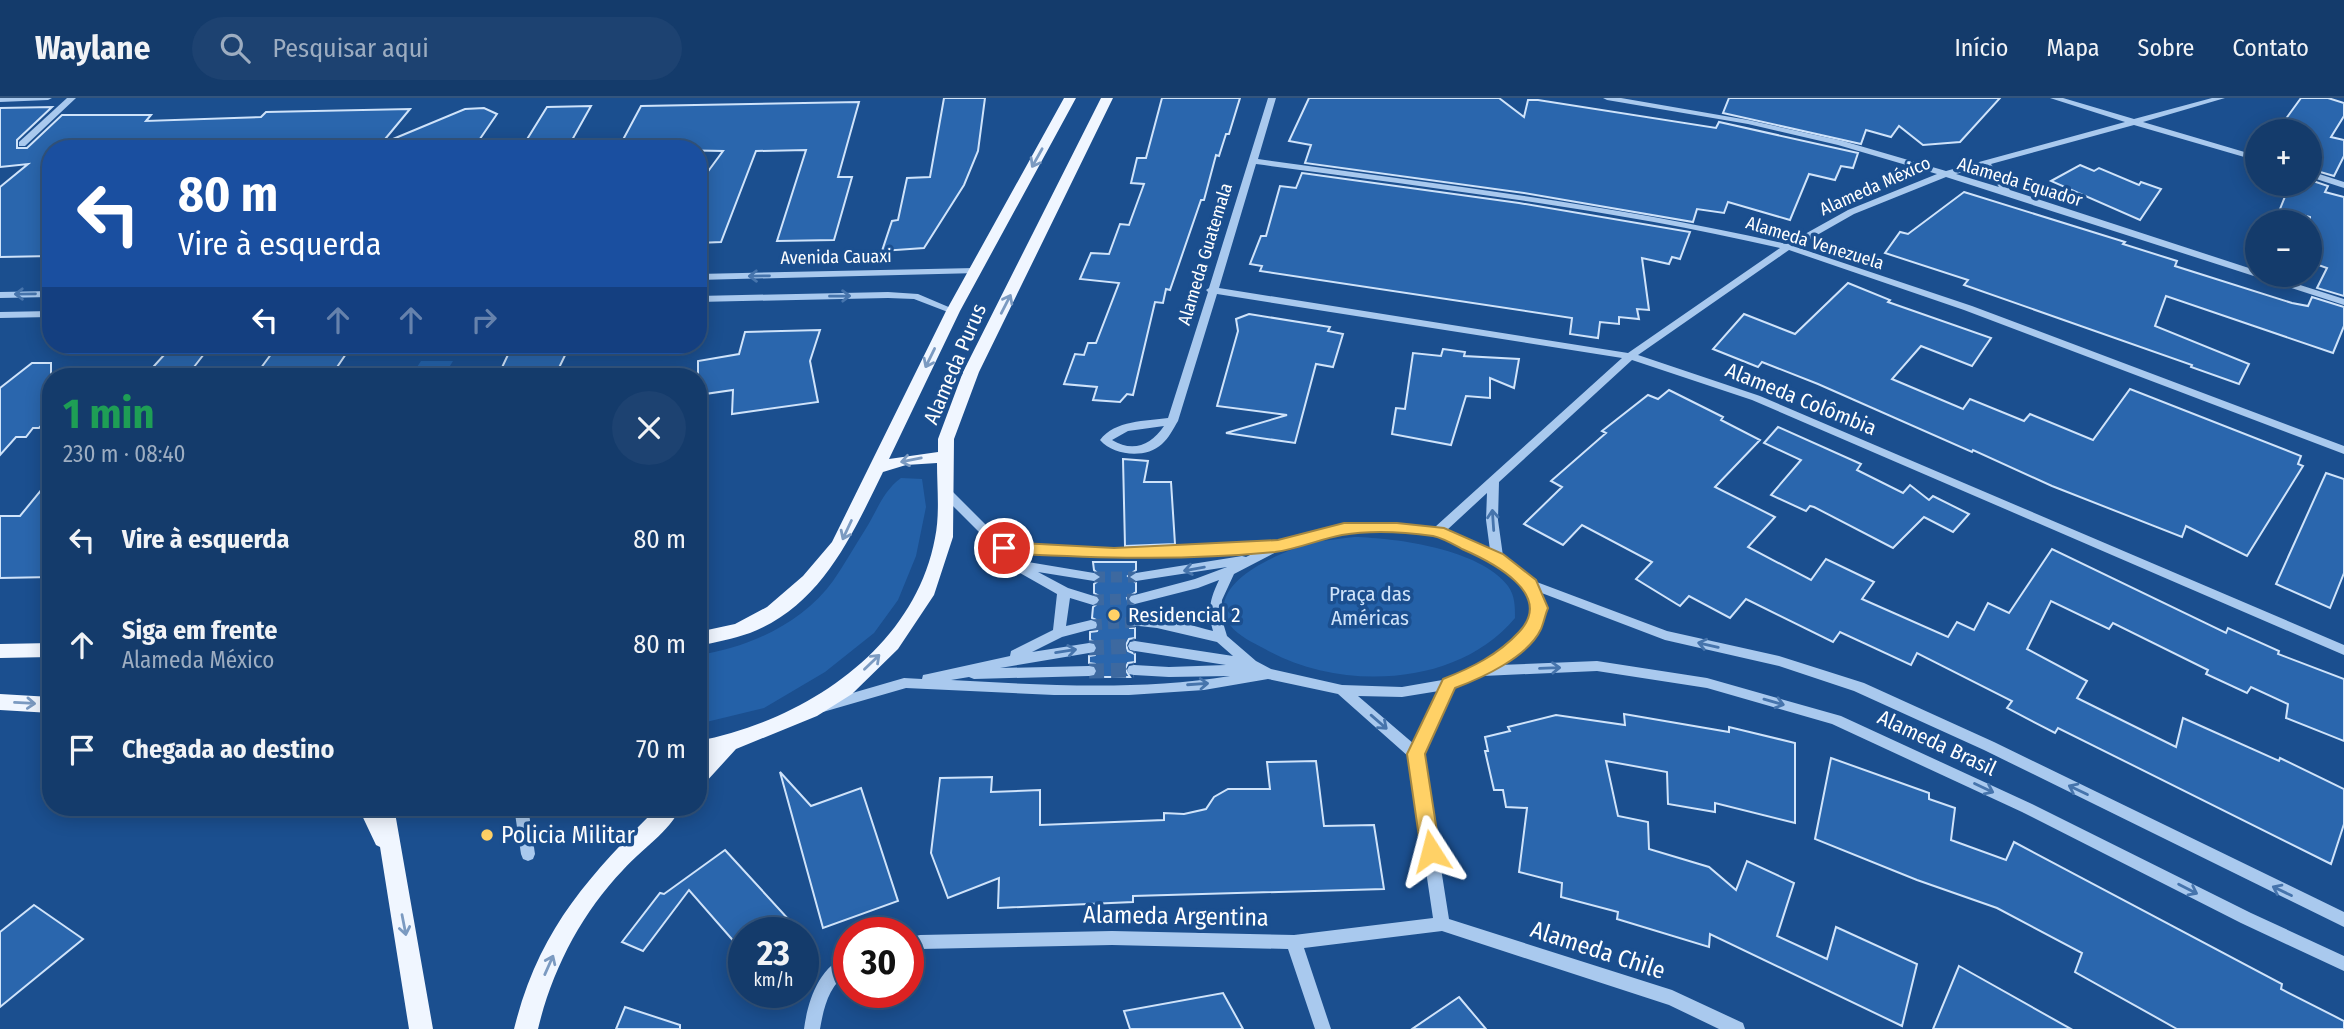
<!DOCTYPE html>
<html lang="pt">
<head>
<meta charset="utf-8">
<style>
	body { margin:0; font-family:"Fira Sans Condensed",sans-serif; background:#1d4271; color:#f1f3f6; height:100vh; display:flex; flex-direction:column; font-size:26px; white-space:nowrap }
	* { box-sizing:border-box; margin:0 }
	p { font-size:23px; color:#9dadc1 }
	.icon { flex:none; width:38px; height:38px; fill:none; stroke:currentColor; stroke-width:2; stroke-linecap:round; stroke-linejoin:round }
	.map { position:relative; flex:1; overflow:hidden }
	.side { position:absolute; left:42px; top:270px; width:665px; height:448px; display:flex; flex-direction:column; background:#143b6b; border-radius:28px; box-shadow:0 4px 18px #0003,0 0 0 2px #33557e }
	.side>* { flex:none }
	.banner { position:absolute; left:42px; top:42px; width:665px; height:214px; border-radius:28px; box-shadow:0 4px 18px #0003,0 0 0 2px #33557e; background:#1a4fa0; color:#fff; overflow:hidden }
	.fabs { position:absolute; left:2245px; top:21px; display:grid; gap:14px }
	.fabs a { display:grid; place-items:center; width:77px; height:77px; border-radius:50%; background:#143b6b; box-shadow:0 4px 18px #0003,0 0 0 2px #33557e; font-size:35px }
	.speed { position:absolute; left:728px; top:819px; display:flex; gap:14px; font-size:35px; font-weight:700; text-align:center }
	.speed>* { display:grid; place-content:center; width:91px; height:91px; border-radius:50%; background:#143b6b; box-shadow:0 4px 18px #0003,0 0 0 2px #33557e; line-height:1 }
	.speed small { font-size:18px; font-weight:400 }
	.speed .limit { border:10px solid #d22; background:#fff; color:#111 }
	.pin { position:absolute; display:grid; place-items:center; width:60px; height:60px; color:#fff; margin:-30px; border:4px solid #fff; border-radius:50%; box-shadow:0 2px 7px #0007 }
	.me { position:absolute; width:77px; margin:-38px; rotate:351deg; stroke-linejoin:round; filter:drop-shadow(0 0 5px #0008) }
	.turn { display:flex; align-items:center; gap:24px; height:147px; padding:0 21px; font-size:32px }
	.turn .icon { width:91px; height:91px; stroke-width:2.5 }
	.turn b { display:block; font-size:49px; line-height:60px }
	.lanes { display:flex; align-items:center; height:66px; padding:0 21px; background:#0003; justify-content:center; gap:35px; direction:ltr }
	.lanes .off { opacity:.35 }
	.round { display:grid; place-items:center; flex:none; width:74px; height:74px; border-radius:37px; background:#1d4271 }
	.headline { display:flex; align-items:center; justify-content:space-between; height:119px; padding:0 21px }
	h1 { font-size:42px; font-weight:700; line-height:52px; color:#1e9e55 }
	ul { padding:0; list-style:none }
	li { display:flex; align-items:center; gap:21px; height:105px; padding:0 21px }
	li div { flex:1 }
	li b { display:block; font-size:26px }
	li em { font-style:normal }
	header { display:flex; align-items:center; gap:42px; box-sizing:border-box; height:98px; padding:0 35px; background:#143b6b; border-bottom:2px solid #33557e }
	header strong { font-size:33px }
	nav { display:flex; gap:38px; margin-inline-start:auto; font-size:24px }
	.search { width:490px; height:63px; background:#1d4271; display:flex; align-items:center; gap:18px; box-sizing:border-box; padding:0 24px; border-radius:38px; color:#9dadc1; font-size:26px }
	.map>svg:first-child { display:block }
</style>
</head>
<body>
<header>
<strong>Waylane</strong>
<div class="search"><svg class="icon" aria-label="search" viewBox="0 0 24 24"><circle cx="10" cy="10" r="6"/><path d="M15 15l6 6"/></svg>Pesquisar aqui</div>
<nav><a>Início</a><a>Mapa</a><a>Sobre</a><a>Contato</a></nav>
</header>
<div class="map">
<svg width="2344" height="931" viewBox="0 0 2344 931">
	<rect width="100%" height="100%" fill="#1b4f8f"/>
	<g fill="#2461a8">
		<polygon points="421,263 453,263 444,278 411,278"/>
		<path d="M901,380L922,381L926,409L916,458L898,502L874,535L825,574L764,610L698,626V557C748,550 803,525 833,483C844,467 854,449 865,432C877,413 883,393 901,380Z"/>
		<path d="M1354,439C1397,440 1480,451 1508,488C1515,498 1515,508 1515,520C1458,589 1340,594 1265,551C1254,545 1238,538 1230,527C1201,485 1283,453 1312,445C1325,442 1340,441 1354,439Z"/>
	</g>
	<g fill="#2a66ad" stroke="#cfe3fa" stroke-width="2">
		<polygon points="944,0 985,0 978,53 964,87 924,150 882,153 892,123 898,122 907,80 930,79"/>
		<polygon points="1162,0 1240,0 1229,36 1226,36 1219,58 1216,57 1204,102 1201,102 1170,192 1166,191 1163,205 1155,204 1133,297 1127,296 1120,304 1093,302 1097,289 1064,286 1075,256 1084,257 1088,245 1096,245 1119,185 1080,181 1091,155 1109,156 1120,126 1129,127 1144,86 1131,85 1137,60 1146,60"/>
		<polygon points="1309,0 1499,0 1524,19 1528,2 1538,2 1716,30 1719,24 1858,55 1853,70 1841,68 1835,82 1809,76 1790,122 1728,104 1724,115 1697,111 1693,124 1524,95 1305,65 1311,47 1289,43"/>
		<polygon points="1729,0 2000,0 1960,44 1923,47 1899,28 1891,39 1866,32 1861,46 1723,15"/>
		<polygon points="2301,0 2328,0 2344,5 2344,18 2331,39 2344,42 2344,58 2334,78 2310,71 2310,33 2277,33"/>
		<polygon points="859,4 838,79 852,79 834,142 777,143 806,52 756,53 721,144 698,145 698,87 723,53 618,51 641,8"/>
		<polygon points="591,8 567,51 521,51 547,9"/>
		<polygon points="52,9 17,42 17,50 27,50 62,17 151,17 146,23 261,19 266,14 410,11 381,46 465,11 484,10 497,16 473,51 51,51 51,158 0,159 0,89 28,66 0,69 0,10"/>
		<polygon points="2080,67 2094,73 2099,70 2139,87 2141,84 2161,91 2140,122 2051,83"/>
		<polygon points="1302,75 1519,105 1690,134 1680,161 1672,159 1669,166 1642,160 1649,212 1637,211 1639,221 1619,219 1619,226 1600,224 1598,240 1570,236 1572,220 1260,173 1262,168 1250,166 1261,138 1266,138 1280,88 1296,90"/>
		<polygon points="2310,82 2328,88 2325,94 2344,99 2344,198 2317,190 2327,170 2310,164 2310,119 2280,111 2290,86 2310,86"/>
		<polygon points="1964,94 2125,144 2123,146 2177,163 2175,168 2292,205 2308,208 2312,199 2344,209 2344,228 2333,255 2166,198 2155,228 2249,266 2239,286 2191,269 2192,267 1964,187 1968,182 1885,155 1900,134 1908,136"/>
		<polygon points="1848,185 1890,202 1888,204 1991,240 1972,268 1921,248 1892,281 1963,311 1970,301 2024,323 2030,316 2093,342 2130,291 2301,358 2298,366 2303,368 2247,458 2186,428 2182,439 2052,388 1973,352 1972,354 1818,286 1762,264 1758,269 1713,251 1744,216 1795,236"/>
		<polygon points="1249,216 1330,229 1328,233 1343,236 1333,269 1316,266 1295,345 1226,335 1287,317 1217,308 1238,233 1236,221"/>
		<polygon points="820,232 810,263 818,304 732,316 733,292 698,297 698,263 739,256 745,234"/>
		<polygon points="570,247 555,278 498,278 512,248"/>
		<polygon points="1443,251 1465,254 1464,258 1519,261 1514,290 1490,280 1490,300 1466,298 1451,347 1392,336 1396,310 1405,311 1413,255 1441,258"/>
		<polygon points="348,253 331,278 255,278 272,255"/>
		<polygon points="204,256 187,278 145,278 164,257"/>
		<polygon points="32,265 51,265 51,317 39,330 33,330 26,339 16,339 0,357 0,290"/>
		<polygon points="1669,292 1723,319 1721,322 1760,342 1715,389 1775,419 1748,449 1811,482 1826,461 1874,484 1862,501 1948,539 1957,524 1974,532 1988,505 2009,515 2052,451 2226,535 2228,530 2279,553 2278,556 2344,581 2344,643 2286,620 2288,606 2251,589 2247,595 2206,576 2208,572 2113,525 2109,531 2051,503 2027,551 2087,583 2077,600 2176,649 2183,620 2279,663 2280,660 2344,691 2344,726 2331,766 2058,630 2055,635 2007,610 2012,603 1917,555 1911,567 1840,534 1833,544 1746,501 1730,520 1689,498 1680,508 1636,481 1652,464 1582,427 1563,447 1524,426 1562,389 1551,383 1606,335 1602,333 1648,297 1658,301"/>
		<polygon points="1778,329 1861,366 1857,372 1903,395 1910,387 1929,402 1933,398 1969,416 1953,434 1924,419 1893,450 1814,409 1810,408 1806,413 1771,397 1801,362 1764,345"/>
		<polygon points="1123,361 1148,363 1144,384 1171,384 1175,446 1125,448"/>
		<polygon points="2326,375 2344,381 2344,475 2330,510 2276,486"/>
		<polygon points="51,380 51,479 0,480 0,418 20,418"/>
		<polygon points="1093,464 1136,464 1136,472 1128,478 1136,485 1136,494 1127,500 1129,505 1135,508 1135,518 1130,518 1127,523 1130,530 1135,530 1135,540 1129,541 1126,547 1128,553 1135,556 1135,564 1128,565 1125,571 1130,579 1095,579 1098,572 1095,566 1089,565 1089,558 1095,557 1098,551 1096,545 1090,542 1090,534 1097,533 1099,528 1098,523 1092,520 1093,509 1101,503 1099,498 1094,495 1094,486 1102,480 1094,472"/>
		<polygon points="1624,616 1729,634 1729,629 1795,645 1795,725 1715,705 1715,714 1668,706 1667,674 1606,663 1618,718 1648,724 1649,751 1709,769 1736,792 1747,763 1794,785 1777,838 1827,861 1836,829 1917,866 1902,928 1710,836 1709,849 1617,821 1618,814 1561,799 1562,785 1519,774 1527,710 1506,709 1503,692 1494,692 1485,653 1488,653 1485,639 1510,633 1508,629 1556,617 1625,627"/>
		<polygon points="1831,660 1929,695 1929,701 1955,710 1951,742 2006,762 2014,744 2282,886 2281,891 2344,923 2344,931 2177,931 2075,874 2082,855 1997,810 1917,782 1815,741"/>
		<polygon points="1316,663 1324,728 1374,727 1384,791 1133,798 1133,804 998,810 999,780 948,800 931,755 940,680 992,679 991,694 1040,692 1040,727 1164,722 1164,715 1184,716 1206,711 1214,699 1228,691 1270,691 1267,664"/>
		<polygon points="780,674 811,708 861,690 898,803 823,830"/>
		<polygon points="725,752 801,835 744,835 744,855 689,792 643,853 622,844 660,795 664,796"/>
		<polygon points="34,807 83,841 0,909 0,834"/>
		<polygon points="1959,868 2071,931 1933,931"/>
		<polygon points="1223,895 1243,931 1130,931 1124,913"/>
		<polygon points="1459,899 1486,931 1412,931"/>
		<polygon points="625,909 680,927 680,931 616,931"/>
	</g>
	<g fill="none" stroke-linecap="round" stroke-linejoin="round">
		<g stroke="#3d69a0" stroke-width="11" stroke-dasharray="11 6" stroke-linecap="butt">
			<polyline points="1094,479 1136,479"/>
			<polyline points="1093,502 1135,501"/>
			<polyline points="1091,527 1135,524"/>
		</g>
		<g stroke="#3d69a0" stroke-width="15" stroke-dasharray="15 7" stroke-linecap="butt">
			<polyline points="1089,550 1135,548"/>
			<polyline points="1089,573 1134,572"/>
		</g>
		<g fill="#a9c9ee" fill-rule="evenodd">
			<polygon points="0,0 52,0 48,2 0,4"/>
			<polygon points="67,0 76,0 25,48 19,48 19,44"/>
			<path d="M1268,0H1276L1258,61C1435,86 1612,106 1787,146L1848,112L1937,76L1838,47L1748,26L1607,2L1603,0H1621L1748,22L1843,43L1946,73L2125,24L2050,0H2063L2134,21L2212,0H2225L2143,24L2258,58V63L2134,27L1991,66L2010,92L2258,173V177H2269L2344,201V207L1946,79L1854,116L1796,149L1972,208L2344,348V356L1964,212L1789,152L1638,257L1760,298L2344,547V557L1752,302L1632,262L1499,384L1498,422L1503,458L1534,483L1667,533L1779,558L1864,585L1994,644L2344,814V829L1984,652L1854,593L1779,568L1665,542L1539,494C1541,499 1545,506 1545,511C1545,537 1518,553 1499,567L1597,563L1707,580L1841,618L2032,706L2251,815L2344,858V873L2241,825L2022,714L1832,626L1707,590L1597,573L1483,578L1454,590L1423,656L1449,821L1672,892L1743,925L1745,931H1719L1669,907L1442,833L1304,850L1331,931H1315L1288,851L1112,847L920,851L908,854V840L920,837L1112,833L1294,837L1433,820L1409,659L1338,596L1268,581L1204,592L1129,597H1054L906,590L823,614L818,613L816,609L818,605L904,580L922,581L923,577L928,576L1010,558L1011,553L1053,532L1057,496L1020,475L943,398L941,395L943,392H951L1005,446L1114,451L1276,444L1344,427L1397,426L1435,429L1622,260L1217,196L1178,323C1173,331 1169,340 1162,346C1146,361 1114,358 1100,342C1115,322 1146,323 1168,320L1208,194L1206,192L1209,190ZM1256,66C1431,90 1608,110 1780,150L1628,255L1219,190ZM1983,68L1999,89L1956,76ZM1164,328C1151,347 1133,355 1112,342L1128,333ZM1487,395L1486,422L1490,452L1447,432ZM1397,434L1436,437L1493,463L1525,489L1533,510L1527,529L1513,542L1477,569L1448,581L1402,589L1342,587L1271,571L1256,563L1227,538L1221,518L1222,502L1234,476L1282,451L1344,435ZM1258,453L1246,459L1242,458L1136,475L1130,479L1136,483L1227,469L1195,481L1131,498L1129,501L1131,504L1135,506L1198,490L1219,482C1210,501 1207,513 1213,533C1188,527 1156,515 1130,521L1129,524L1130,527L1157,530L1217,544L1233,558L1135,543L1130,544L1128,548L1130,552L1135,553L1226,567L1169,569L1134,567L1129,568L1127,572L1129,576L1134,577L1169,579L1230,578C1138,593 1043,587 951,582L969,579L974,581L1089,578L1094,577L1096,573L1094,569L1089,568L1000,570L1089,555L1094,554L1096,550L1094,546L1089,545L1032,554L1062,539L1096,530L1097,527L1096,524L1091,522L1066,528L1070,500L1093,507L1097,505L1099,502L1097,499L1068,490L1038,474L1094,483L1100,479L1094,475L1022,463L1014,455L1114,459ZM1439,593L1414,646L1358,598L1402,599Z"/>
			<polygon points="2310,73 2344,84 2344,90 2310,79"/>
			<polygon points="975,170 980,173 978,175 698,182 698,176"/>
			<polygon points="51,193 51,199 0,200 0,194"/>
			<polygon points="888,194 918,196 958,213 953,216 914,201 888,200 698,204 698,198"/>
			<polygon points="51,213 51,219 0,220 0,214"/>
			<polygon points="514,709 528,709 535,756 533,761 528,763 523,761 521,756"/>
			<path d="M849,857V873C829,888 824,908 820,931H804C808,902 819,868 849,857Z"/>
		</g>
		<g fill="#f0f6ff" fill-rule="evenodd">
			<path d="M1064,0H1076L960,213L889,361L938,354V341L963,274L1101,0H1113L979,274L954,341L953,439L934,497L898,551L852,596L817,618L736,651L705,685L698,687V665L705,658L698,659V643C803,623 914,552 935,440C940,416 937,389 937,365L906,367L883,374C852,437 822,507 750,535C733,541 716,544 698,548V534L735,526L767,509L803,478L832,444L946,213Z"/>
			<polygon points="51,545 51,559 0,560 0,546"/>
			<polygon points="0,596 51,599 51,615 0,612"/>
			<polygon points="358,709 394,709 433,931 409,931 380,749 376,747"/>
			<path d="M658,709H681C670,733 641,752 623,772C581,816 552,872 538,931H514C539,831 588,779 658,709Z"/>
		</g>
	</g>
	<defs><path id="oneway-shaft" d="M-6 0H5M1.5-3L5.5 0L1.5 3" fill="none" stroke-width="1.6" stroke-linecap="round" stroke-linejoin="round" transform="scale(1.75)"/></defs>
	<g stroke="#7b9ac1">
		<use href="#oneway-shaft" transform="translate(1037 60) rotate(119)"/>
		<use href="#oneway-shaft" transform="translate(1006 206) rotate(-63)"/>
		<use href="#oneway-shaft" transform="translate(930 260) rotate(116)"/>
		<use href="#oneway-shaft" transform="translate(911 362) rotate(169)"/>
		<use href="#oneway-shaft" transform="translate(847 432) rotate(115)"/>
		<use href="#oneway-shaft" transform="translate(872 564) rotate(-44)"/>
		<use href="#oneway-shaft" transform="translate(25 605) rotate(3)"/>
		<use href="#oneway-shaft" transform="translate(404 827) rotate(79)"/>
		<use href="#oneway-shaft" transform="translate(549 867) rotate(-66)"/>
	</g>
	<g stroke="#4674ac">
		<use href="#oneway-shaft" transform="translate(759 178) rotate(179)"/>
		<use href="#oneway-shaft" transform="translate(25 196) rotate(179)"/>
		<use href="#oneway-shaft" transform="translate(840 198) rotate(-1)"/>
		<use href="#oneway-shaft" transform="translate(1493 422) rotate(-94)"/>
		<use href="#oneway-shaft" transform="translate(1194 471) rotate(170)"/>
		<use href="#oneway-shaft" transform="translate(1708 547) rotate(-167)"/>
		<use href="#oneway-shaft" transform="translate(1066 553) rotate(-9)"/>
		<use href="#oneway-shaft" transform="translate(1550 570) rotate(-2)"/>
		<use href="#oneway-shaft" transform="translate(1198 586) rotate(-4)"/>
		<use href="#oneway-shaft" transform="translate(1774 604) rotate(16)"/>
		<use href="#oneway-shaft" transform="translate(1379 624) rotate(41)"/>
		<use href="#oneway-shaft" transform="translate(1984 690) rotate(25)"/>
		<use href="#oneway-shaft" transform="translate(2078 692) rotate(-154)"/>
		<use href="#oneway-shaft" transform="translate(2188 791) rotate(27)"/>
		<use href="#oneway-shaft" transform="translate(2282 793) rotate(-154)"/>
	</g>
	<path fill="#ffd166" stroke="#a68842" stroke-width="2" d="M1344,425H1397L1444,430L1503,456L1536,482L1548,510C1545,517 1544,524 1541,531C1528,559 1482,580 1455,590L1425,656L1440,753L1437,759L1431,761L1424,759L1421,753L1407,656L1443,581C1471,570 1498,557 1519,534C1555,496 1492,464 1462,451C1453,446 1443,440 1433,438C1405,434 1370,432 1342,437C1320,441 1298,451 1275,454C1185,463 1094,460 1004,455L996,450L1004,444L1114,450L1278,442Z"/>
	<g fill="#ffd166" stroke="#1b4f8f" stroke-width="2.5">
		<circle cx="1114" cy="517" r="7"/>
		<circle cx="487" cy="737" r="7"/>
	</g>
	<g text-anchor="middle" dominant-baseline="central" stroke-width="7" stroke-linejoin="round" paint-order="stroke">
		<g font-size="18" fill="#fff" stroke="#1b4f8f">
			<text transform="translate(2020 84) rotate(17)">Alameda Equador</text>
			<text transform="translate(1875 88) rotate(-24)">Alameda México</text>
			<text transform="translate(1815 145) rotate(17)">Alameda Venezuela</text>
			<text transform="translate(1205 156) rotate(-73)">Alameda Guatemala</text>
			<text transform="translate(836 159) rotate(-1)">Avenida Cauaxi</text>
		</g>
		<g font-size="21" fill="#fff" stroke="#1b4f8f">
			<text transform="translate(955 266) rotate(-67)">Alameda Purus</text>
			<text transform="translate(1801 301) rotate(22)">Alameda Colômbia</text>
			<text transform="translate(1937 645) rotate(25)">Alameda Brasil</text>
		</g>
		<g font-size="21" fill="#cfe3fa" stroke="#1b4f8f">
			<text x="1370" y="496">Praça das<tspan x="1370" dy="24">Américas</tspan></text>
		</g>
		<g font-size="21" fill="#fff" stroke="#1b4f8f" text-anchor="start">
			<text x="1128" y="517">Residencial 2</text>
		</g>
		<g font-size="24" fill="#fff" stroke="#1b4f8f" text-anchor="start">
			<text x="501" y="737">Policia Militar</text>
		</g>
		<g font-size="24" fill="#fff" stroke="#1b4f8f">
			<text transform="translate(1176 818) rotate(1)">Alameda Argentina</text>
			<text transform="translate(1598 852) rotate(18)">Alameda Chile</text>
		</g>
	</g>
</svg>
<div class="fabs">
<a>+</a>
<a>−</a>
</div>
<div class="speed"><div>23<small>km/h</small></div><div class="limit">30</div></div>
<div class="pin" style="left:1004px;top:450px;background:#d93025"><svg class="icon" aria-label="arrive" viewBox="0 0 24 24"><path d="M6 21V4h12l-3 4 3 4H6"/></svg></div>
<svg class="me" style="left:1431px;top:753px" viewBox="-20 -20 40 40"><path d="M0-17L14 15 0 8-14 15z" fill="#ffd166" stroke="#fff" stroke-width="4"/></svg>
<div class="banner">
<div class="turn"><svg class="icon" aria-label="left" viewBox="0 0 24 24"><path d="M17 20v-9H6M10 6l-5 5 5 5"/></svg><div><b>80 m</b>Vire à esquerda</div></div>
<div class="lanes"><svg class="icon" aria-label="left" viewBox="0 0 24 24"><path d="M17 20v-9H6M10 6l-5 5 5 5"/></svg><svg class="icon off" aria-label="ahead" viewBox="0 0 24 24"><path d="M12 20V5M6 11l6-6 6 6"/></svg><svg class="icon off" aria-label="ahead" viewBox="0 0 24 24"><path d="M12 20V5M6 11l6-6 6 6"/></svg><svg class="icon off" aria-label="right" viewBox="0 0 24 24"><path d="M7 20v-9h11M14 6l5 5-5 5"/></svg></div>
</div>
<section class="side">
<div class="headline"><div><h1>1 min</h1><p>230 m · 08:40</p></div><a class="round"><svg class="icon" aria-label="close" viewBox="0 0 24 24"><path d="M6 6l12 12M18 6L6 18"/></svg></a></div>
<ul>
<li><svg class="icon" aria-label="left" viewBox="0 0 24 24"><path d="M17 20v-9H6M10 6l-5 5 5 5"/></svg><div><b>Vire à esquerda</b></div><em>80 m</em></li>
<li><svg class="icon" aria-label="ahead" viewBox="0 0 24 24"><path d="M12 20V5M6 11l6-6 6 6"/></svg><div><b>Siga em frente</b><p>Alameda México</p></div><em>80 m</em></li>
<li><svg class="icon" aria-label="arrive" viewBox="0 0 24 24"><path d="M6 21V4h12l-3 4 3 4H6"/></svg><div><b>Chegada ao destino</b></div><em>70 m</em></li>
</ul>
</section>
</div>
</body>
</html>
